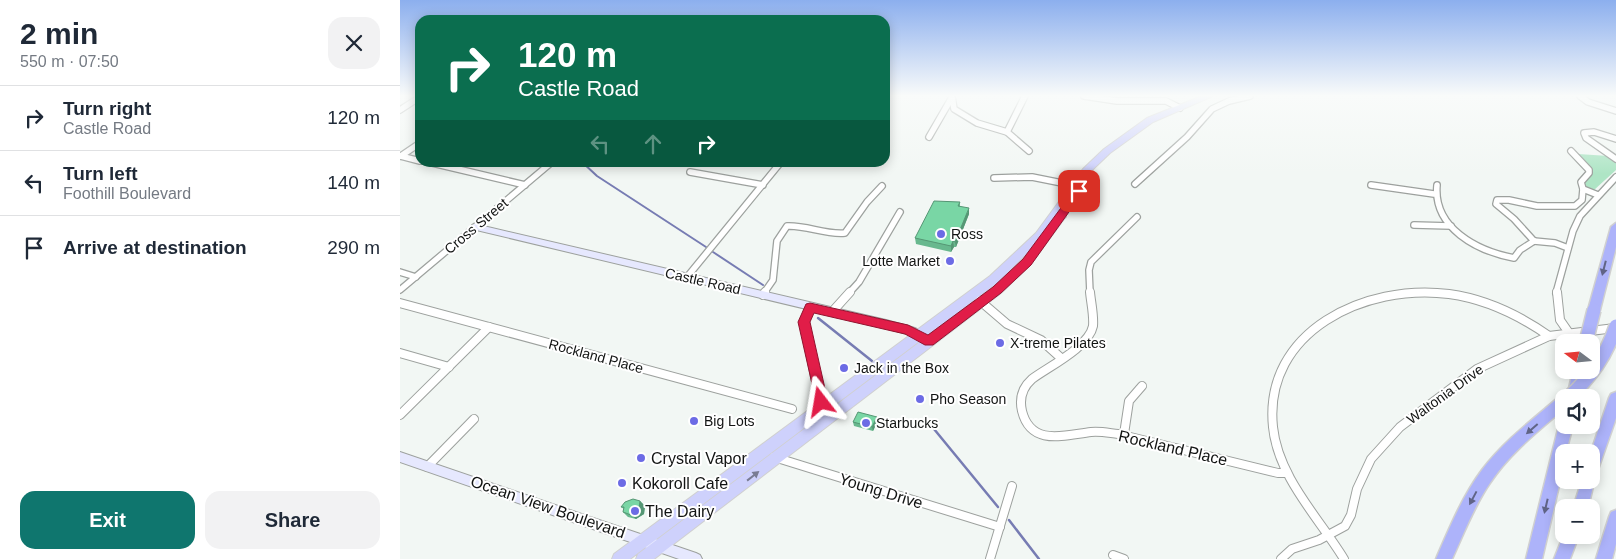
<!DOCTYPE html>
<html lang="en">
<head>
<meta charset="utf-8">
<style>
	body { margin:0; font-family:Helvetica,sans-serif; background:#f2f2f3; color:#1f2937; height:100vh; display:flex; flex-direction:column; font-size:19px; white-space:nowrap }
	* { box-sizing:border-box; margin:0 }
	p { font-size:16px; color:#747a83 }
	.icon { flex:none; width:28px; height:28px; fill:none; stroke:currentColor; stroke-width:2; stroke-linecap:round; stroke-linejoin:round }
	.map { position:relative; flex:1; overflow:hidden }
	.side { display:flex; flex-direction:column; background:#fff; width:400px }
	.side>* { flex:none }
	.guide { position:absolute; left:15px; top:15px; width:475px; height:152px; border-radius:15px; box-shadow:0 2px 12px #0003; background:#0b6e4f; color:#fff; overflow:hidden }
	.needle { width:32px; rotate:286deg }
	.fabs { position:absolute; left:1155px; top:334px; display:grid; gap:10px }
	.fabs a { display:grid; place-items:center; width:45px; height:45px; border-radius:10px; background:#fff; box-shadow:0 2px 12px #0003; font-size:25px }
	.pin { position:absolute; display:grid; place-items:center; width:42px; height:42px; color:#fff; margin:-21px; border-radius:10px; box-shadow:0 2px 8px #0006 }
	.me { position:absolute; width:55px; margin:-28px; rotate:346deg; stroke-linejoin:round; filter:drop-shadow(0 0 4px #0008) }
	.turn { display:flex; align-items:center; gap:18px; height:105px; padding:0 20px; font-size:22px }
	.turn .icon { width:65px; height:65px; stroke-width:2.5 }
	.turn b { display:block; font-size:35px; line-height:42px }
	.lanes { display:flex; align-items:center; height:48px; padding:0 20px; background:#0003; justify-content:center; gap:25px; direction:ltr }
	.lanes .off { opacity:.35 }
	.round { display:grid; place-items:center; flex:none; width:52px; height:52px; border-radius:15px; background:#f2f2f3 }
	.head { display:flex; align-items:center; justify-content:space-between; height:85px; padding:0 20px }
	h1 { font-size:30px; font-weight:700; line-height:38px }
	.button { display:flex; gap:10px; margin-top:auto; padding:10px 20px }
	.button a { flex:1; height:58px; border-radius:15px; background:#0f766e; color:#fff; font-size:20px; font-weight:700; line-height:58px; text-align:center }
	.button a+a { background:#f2f2f3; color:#1f2937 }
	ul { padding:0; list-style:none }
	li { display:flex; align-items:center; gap:15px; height:65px; padding:0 20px; border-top:1px solid #e0e1e3 }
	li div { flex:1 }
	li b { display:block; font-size:19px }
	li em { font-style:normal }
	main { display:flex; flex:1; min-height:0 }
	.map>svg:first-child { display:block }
</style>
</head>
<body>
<main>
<section class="side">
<div class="head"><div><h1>2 min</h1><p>550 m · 07:50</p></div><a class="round"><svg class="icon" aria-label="close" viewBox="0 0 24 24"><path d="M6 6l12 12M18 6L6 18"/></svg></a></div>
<ul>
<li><svg class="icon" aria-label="right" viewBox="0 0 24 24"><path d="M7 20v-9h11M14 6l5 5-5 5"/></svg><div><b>Turn right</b><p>Castle Road</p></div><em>120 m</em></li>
<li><svg class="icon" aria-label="left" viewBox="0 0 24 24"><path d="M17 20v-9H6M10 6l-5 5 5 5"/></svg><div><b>Turn left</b><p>Foothill Boulevard</p></div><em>140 m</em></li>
<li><svg class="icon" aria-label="arrive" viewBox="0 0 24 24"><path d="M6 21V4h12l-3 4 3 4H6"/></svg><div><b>Arrive at destination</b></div><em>290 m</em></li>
</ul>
<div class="button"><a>Exit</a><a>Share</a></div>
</section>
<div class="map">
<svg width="1216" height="559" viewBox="0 0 1216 559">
	<rect width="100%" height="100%" fill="#f2f7f4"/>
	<polygon fill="#aee5c5" points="1178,154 1209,156 1216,162 1216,170 1194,190 1185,186 1185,182 1193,171"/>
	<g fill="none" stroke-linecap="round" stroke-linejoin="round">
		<g stroke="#777cb3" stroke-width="2">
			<polyline points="182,162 197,176 306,247"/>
			<polyline points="313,252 363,285"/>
		</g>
		<g stroke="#777cb3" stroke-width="2.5">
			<polyline points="418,318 472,361"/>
			<polyline points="534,429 598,507"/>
			<polyline points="609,520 639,559"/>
		</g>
		<defs>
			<g id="street-far1">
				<polyline points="552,96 554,109 577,123 607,132 629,151"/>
				<polyline points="684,96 717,101 766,101 780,108"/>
				<polyline points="1180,96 1188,102 1216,111"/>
				<polyline points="0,110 20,97"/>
				<polyline points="607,132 625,96"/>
				<polyline points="529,137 551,99"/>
				<polyline points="1216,139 1194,132 1184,133 1186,138 1216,159"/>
				<polyline points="1171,151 1189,170 1189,173 1181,182 1183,189 1198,195"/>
				<polyline points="0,156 20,161"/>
				<polyline points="1,156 20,143"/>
				<polyline points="28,162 125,185"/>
				<polyline points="290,172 363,185"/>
				<polyline points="594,178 632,177 682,187"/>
				<polyline points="735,184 787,137 812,109 829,101 850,96"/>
				<polyline points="971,185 1034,194"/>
				<path d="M1037,185C1033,228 1077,251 1114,258L1120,250L1134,241"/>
				<polyline points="1014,225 1051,226"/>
				<polyline points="1134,241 1114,219 1096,204 1097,200 1109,200 1137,206 1175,206 1182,200 1183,189"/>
				<polyline points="1134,241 1155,243 1168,248"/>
				<polyline points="0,272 16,277"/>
				<polyline points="287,277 381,162"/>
				<polyline points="0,290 152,162"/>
				<path d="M364,293L373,280L377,241L387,226C407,225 425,235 445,233L467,202L482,186"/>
				<polyline points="449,293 459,282 500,212"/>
				<polyline points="690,293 689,270 691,262 737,217"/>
				<polyline points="1156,293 1173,231 1180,216 1216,177"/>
			</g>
			<g id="street">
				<path d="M690,292C691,303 694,315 693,326C689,347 648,367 632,379C623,387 619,398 622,411C631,447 665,435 691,432C700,431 709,433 718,434L878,473H887"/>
				<polyline points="1157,292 1160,320 1169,333"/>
				<polyline points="363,295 365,292"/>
				<polyline points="579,300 607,324 641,340 661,358"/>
				<polyline points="0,303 392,409"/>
				<polyline points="410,308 404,322 418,392 424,406"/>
				<polyline points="432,312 450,292"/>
				<polyline points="0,353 49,367"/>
				<polyline points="0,415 89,327"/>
				<polyline points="724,434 729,401 742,386"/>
				<polyline points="374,457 600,527"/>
				<polyline points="27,467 74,419"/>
				<polyline points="713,555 724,559"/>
				<polyline points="590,559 612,486"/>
				<polyline points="881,559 892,549 919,540 945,526 951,515 957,489 971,459 1000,427 1077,369 1149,336 1215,328"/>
				<path d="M944,559C919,518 878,477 873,427C863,331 966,283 1049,294C1086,299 1119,315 1149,336"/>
			</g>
			<g id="secondary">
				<path d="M75,224L486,320C498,324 520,326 528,337L526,340L523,341L510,335L486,328L72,229L71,227L72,225Z"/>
				<polygon points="0,452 296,553 300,555 302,559 279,559 0,462"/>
			</g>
			<polygon id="primary" points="802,96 813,96 753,122 710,153 689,173 659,214 664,215 666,217 664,219 630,265 601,293 254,559 236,559 238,554 593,287 624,259 635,245 598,282 230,559 212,559 214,554 590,276 636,233 683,169 704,149 747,118"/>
			<g id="highway">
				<polygon points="1216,223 1216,247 1200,310 1198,313 1190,313 1188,310 1211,227"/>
				<polygon points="1173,370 1185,370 1180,393 1177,398 1169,397 1168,393"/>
				<polygon points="1216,392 1216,418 1195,478 1188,508 1173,508 1182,480 1191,480 1191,452 1209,398 1211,394"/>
				<path d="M1164,395L1169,398H1164V409C1137,432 1109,454 1090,483C1074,506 1064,533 1052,559H1036C1049,529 1062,497 1082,470C1103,442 1132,420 1159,397Z"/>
				<polygon points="1164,420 1164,425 1173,425 1166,452 1164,452 1164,464 1142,559 1126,559 1159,425"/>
				<polygon points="1216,510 1216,544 1212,559 1196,559 1209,517 1211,512"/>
				<polygon points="1164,534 1179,535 1170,559 1154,559"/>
			</g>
		</defs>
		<use href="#street-far1" stroke="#9da19e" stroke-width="8"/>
		<use href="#street" stroke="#9da19e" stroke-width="10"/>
		<use href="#secondary" stroke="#9da19e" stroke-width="2"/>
		<use href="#primary" stroke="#d0d0d0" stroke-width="2"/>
		<use href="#highway" stroke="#d0d0d0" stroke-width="3"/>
		<use href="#street-far1" stroke="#fff" stroke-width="5.5"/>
		<use href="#street" stroke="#fff" stroke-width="8"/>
		<use href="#secondary" fill="#e6e8fe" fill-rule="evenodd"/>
		<use href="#primary" fill="#ced1fc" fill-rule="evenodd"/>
		<use href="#highway" fill="#adb3fa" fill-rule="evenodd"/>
		<defs>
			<g id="highway-bridge">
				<polyline points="1186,342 1194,310"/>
				<path d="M1168,398C1191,377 1206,356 1216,326"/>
			</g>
		</defs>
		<use href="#highway-bridge" stroke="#d0d0d0" stroke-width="16" stroke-linecap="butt"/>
		<use href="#highway-bridge" stroke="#adb3fa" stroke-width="13"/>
	</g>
	<g fill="#68b88e">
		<polygon points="560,202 560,207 569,214 556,247 554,247 551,252 516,244 515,238"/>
		<polygon points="477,417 478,420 473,431 454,426 453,422"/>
		<polygon points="240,501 245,506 244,514 236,519 228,517 223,512 224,509 221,507"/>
	</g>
	<g fill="#559674">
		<polygon points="569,208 569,214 556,247 555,242"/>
		<polygon points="553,241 554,247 551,252 551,246"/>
		<polygon points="477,417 478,420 473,431 472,427"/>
		<polygon points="240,501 245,506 244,514 236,519 231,515"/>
	</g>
	<g fill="#79d6a5" stroke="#559674">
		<polygon points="534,201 560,202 558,206 569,208 555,242 553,241 551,246 515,238"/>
		<polygon points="458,412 477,417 472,427 453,422"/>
		<polygon points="233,499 240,501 239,509 231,515 223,512 224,507 221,507 225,502"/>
	</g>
	<defs><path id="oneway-solid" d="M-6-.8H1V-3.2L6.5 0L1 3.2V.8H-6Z" transform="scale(1.25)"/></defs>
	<g fill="#606486">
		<use href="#oneway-solid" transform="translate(1204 268) rotate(104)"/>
		<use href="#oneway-solid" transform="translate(1132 429) rotate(139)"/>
		<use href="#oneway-solid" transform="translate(1073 498) rotate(118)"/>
		<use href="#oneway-solid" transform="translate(1146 506) rotate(103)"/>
	</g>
	<use fill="#797c93" href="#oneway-solid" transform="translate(353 476) rotate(-38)"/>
	<linearGradient id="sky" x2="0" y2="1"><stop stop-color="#8cafee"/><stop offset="0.55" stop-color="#f9fbfa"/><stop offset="1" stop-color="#f9fbfa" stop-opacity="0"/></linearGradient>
	<rect width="1216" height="174" fill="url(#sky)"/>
	<polygon fill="#e11d48" stroke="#92132f" points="679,188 684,191 631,265 601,293 533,345 525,345 505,334 414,313 410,322 428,402 426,406 421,408 417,406 398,322 406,304 410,303 508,325 528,335 593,287 623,259 675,189"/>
	<g fill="#6c6be5" stroke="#fff" stroke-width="2">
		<circle cx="541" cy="234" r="5"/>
		<circle cx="550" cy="261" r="5"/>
		<circle cx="600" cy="343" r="5"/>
		<circle cx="444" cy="368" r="5"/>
		<circle cx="520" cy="399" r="5"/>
		<circle cx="294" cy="421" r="5"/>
		<circle cx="466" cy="423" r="5"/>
		<circle cx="241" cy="458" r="5"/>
		<circle cx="222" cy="483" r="5"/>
		<circle cx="235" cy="511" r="5"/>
	</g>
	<g text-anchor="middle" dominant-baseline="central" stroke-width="4" stroke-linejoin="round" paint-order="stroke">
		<g font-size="14" fill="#121413" stroke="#fff">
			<text transform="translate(76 226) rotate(-40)">Cross Street</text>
			<text transform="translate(303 281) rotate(13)">Castle Road</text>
			<text transform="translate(196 356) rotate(15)">Rockland Place</text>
			<text transform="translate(1045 394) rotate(-36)">Waltonia Drive</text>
		</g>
		<g font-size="14" fill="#121413" stroke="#fff" text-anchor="start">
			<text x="551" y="234">Ross</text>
			<text x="540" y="261" text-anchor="end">Lotte Market</text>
			<text x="610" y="343">X-treme Pilates</text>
			<text x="454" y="368">Jack in the Box</text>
			<text x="530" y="399">Pho Season</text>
			<text x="304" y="421">Big Lots</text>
			<text x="476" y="423">Starbucks</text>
		</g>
		<g font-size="16" fill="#121413" stroke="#fff">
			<text transform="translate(773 448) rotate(13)">Rockland Place</text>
			<text transform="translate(481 491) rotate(17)">Young Drive</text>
			<text transform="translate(148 507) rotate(19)">Ocean View Boulevard</text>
		</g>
		<g font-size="16" fill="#121413" stroke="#fff" text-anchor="start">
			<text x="251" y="458">Crystal Vapor</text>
			<text x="232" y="483">Kokoroll Cafe</text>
			<text x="245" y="511">The Dairy</text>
		</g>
	</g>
</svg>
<div class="fabs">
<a><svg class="needle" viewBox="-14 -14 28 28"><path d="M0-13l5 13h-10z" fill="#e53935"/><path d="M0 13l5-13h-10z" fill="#747a83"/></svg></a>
<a><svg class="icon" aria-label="sound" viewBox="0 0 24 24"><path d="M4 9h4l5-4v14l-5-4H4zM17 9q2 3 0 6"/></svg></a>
<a>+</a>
<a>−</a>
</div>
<div class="pin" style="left:679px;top:191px;background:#d93025"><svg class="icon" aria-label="arrive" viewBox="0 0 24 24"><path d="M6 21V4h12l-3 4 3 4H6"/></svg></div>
<svg class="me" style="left:421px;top:402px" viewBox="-20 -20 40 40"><path d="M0-17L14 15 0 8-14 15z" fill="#e11d48" stroke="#fff" stroke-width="4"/></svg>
<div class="guide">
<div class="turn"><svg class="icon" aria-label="right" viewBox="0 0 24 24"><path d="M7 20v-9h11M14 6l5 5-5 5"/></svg><div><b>120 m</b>Castle Road</div></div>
<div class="lanes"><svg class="icon off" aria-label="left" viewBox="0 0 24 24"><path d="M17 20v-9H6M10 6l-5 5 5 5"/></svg><svg class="icon off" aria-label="ahead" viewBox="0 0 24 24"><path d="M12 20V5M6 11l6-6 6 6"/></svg><svg class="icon" aria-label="right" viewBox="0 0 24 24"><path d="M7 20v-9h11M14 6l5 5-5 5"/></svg></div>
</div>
</div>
</main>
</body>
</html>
